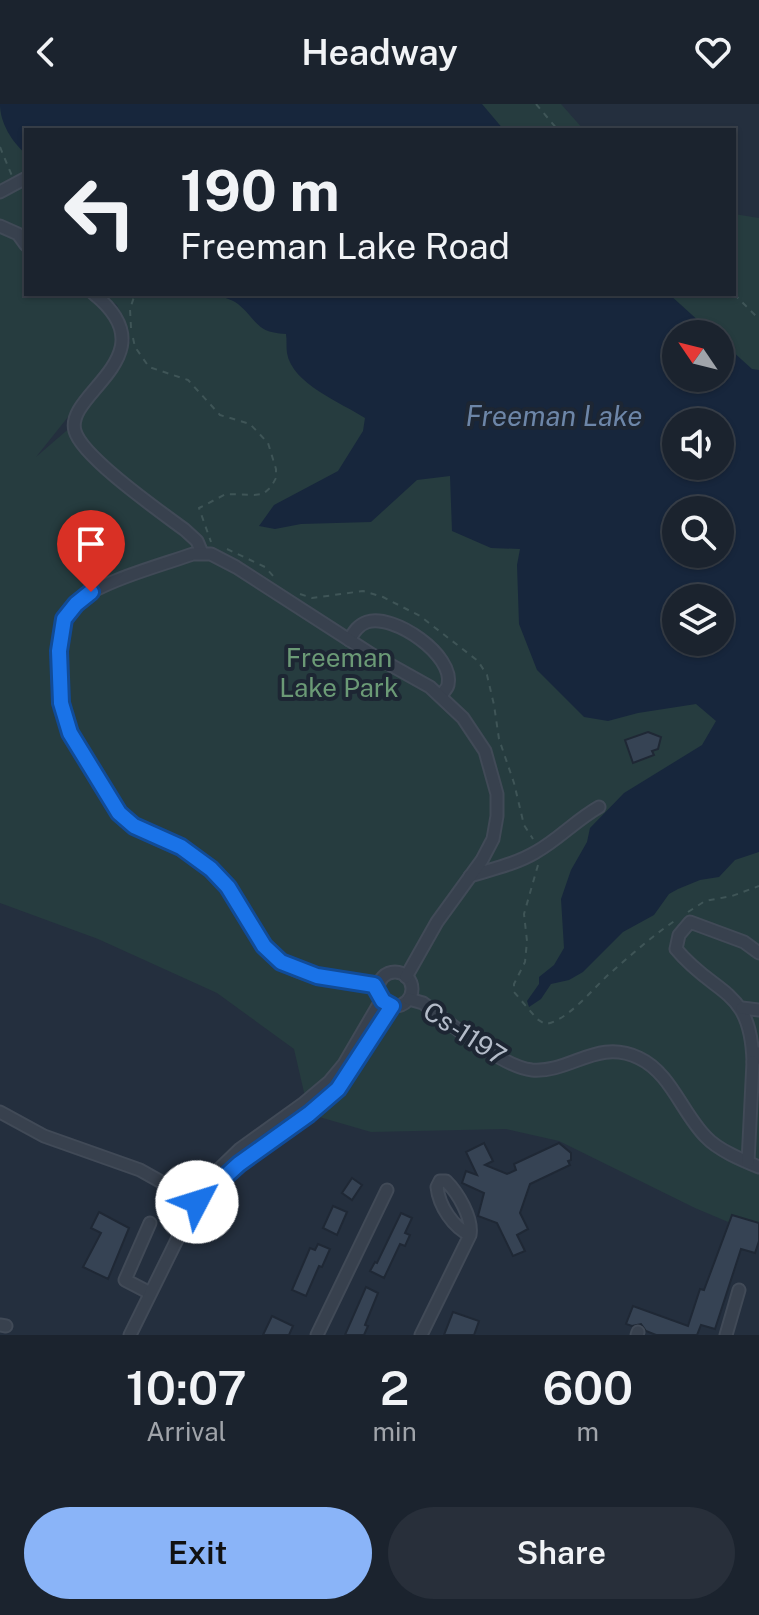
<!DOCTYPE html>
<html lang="en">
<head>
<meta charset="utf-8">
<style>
	body { margin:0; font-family:"Public Sans",sans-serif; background:#282f3a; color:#f1f3f6; height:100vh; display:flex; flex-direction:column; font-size:30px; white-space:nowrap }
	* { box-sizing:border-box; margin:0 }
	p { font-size:26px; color:#a0a4aa }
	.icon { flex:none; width:44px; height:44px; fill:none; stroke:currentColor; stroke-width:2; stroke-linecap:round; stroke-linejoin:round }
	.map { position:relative; height:1231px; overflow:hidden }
	.sheet { display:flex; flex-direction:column; background:#1b232e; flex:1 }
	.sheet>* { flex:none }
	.banner { position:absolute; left:24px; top:24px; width:712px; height:168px; border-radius:0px; box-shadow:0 2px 6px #0004,0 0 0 2px #39404a; background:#1b232e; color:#f1f3f6; overflow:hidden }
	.needle { width:52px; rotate:305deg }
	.tools { position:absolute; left:662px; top:216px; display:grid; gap:16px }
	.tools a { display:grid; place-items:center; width:72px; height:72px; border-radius:50%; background:#1b232e; box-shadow:0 2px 6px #0004,0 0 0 2px #39404a; font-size:40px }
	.pin { position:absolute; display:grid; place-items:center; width:68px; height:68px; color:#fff; margin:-82px -34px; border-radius:50% 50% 50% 0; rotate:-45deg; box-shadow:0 0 8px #0007 }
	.pin .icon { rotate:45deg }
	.me { position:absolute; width:88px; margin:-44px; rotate:50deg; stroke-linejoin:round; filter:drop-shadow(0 0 6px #0008) }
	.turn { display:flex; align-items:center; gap:28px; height:168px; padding:0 24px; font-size:36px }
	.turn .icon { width:104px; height:104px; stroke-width:2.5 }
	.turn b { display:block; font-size:56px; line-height:68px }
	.eta { display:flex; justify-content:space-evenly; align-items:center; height:136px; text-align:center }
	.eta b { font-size:48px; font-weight:600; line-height:56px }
	.action { display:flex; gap:16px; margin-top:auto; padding:16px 24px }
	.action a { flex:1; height:92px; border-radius:48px; background:#8ab4f8; color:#111; font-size:32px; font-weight:600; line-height:92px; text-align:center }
	.action a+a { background:#282f3a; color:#f1f3f6 }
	header { display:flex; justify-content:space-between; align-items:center; height:104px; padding:0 24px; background:#1b232e; font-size:36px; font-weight:600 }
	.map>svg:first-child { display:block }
</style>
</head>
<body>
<header><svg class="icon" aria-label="back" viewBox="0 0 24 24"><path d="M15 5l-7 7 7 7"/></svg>Headway<svg class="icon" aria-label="heart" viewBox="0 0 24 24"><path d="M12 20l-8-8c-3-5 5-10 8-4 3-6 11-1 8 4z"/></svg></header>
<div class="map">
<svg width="759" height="1231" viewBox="0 0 759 1231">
	<rect width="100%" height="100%" fill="#242f3e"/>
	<g fill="#263c3f" fill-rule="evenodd">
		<polygon points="0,0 561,0 584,26 26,26 26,134 0,118"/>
		<path d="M734,110L759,114V1131L695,1104L559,1037L506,1025L371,1028L309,1010L294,945L217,889L98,835L0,799V123L26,141V190H94L118,216L120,248L36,353L80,315L121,261L130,236L117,201L101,190H734ZM676,230H720V274H676ZM676,318H720V362H676ZM676,406H720V450H676ZM676,494H720V538H676Z"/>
	</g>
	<g fill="#17263c" fill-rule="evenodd">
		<path d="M0,0H482L504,26H26V50C12,38 0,19 0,0Z"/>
		<path d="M214,190H669L713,230H676V274H720V236L752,265L759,266V748L735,756L719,773L700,776L678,785L669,790L654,811L623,828L583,868L569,876L551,880L541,895L529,903L527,897L539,880V873L554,861L564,844L561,795L571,766L587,738L590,724L624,689L702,641L716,617L696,600L638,609L608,617L584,613L537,566L519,520L517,461L520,445L491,444L452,427L450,372L417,376L371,418L301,420L275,425L259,422L274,401L338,367L363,327L365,314C342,299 292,280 287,249C286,243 287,236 286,230C256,229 258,217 238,200C232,195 221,193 214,190ZM676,318H720V362H676ZM676,406H720V450H676ZM676,494H720V538H676Z"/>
	</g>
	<g fill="#364354" stroke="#1f2835" stroke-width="2">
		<polygon points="648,628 661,633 658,645 652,647 654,651 633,659 625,636"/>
		<polygon points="484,1039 493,1057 485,1061 507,1070 516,1066 514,1060 559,1039 571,1049 571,1056 568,1057 570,1061 530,1080 520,1109 528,1125 517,1131 525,1147 513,1152 497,1119 478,1112 484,1089 462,1079 466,1067 477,1071 466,1048"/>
		<polygon points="352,1074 362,1081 352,1096 342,1089"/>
		<polygon points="333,1102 347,1108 337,1131 323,1124"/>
		<polygon points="99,1108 129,1124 108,1175 83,1163 101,1129 91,1124"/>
		<polygon points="401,1109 412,1114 405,1129 410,1131 405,1142 400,1140 384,1174 370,1167 375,1158 377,1159"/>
		<polygon points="732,1111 759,1119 759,1137 755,1149 741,1145 715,1225 701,1221 697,1231 656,1231 646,1227 641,1220 632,1222 626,1220 633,1202 688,1222 700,1185 704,1186"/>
		<polygon points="318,1140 330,1145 322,1163 319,1162 306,1192 292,1186 310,1144 315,1146"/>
		<polygon points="366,1183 378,1189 365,1221 368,1222 364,1231 345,1231"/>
		<polygon points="453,1208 479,1217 474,1231 444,1231"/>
		<polygon points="272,1212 293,1222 289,1231 263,1231"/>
	</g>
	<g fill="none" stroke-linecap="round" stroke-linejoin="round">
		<defs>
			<g id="minor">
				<polyline points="0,88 26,74"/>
				<polyline points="0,122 18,130 26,141"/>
				<path d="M94,190C171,252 64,289 75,327C82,353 161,408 185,426L197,437L202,449"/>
				<path d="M349,536C354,528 358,521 367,518C393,509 455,551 448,581C447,585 443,588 441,592"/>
				<path d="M470,772C492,765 516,760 536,748C559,735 576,716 599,703"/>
				<path d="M759,849L744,838L690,818L679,831L676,845C716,893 751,883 753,958L759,949"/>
				<circle cx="395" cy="885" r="17"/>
				<path d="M378,884L374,881C347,877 316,876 291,864C253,845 239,788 203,758C179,739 145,736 124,714C108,699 72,637 65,615C55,586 53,522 76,499C98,478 162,461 193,450H211L236,463L371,550L430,583L463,614L485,647L497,690V712L493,735L482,756L437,818L406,873"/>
				<path d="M409,895L423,899C448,918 502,963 532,966C571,969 597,934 639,954C671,969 682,1009 706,1033C718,1046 742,1056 759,1063"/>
				<polyline points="742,904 759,906"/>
				<polyline points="0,1008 44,1032 140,1066 197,1098"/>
				<polyline points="748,1058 753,958"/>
				<polyline points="197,1097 239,1060 309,1010 338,985 392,902"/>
				<polyline points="150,1119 125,1176 150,1189"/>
				<polyline points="0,1221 6,1222"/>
				<polyline points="130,1231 205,1079 240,1045 304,999 329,978 344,960 382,895"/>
				<polyline points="317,1231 387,1086"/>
				<path d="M421,1231L470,1131C473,1114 458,1089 446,1077H440L437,1083C439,1102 453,1123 470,1131"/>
				<polyline points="637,1231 638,1228"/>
				<polyline points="726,1231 739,1186"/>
			</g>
		</defs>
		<use href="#minor" stroke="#414a57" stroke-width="15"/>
		<g stroke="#3f5557" stroke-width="2" stroke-dasharray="6 6" stroke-linecap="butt">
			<polyline points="536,0 558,26"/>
			<polyline points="0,43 12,72"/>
			<polyline points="734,190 759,215"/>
			<polyline points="131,224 130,205 135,190"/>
			<polyline points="133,234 135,243 149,263 188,276 220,311 250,320 268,339 276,365 276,374 271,383 263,390 254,391 226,390 199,404 211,438"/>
			<polyline points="227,445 265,463 275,474"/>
			<polyline points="300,490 312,494 363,487 383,493 420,512 478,557 487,571 494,601 499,635 514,679 524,721 533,735"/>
			<path d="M538,761L524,810L527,837L525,858L514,880V888L537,915L545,920C566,918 592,886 608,871C630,852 652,832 676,816"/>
			<polyline points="688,808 705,797 732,792 759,782"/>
		</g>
		<use href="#minor" stroke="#38414e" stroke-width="11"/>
	</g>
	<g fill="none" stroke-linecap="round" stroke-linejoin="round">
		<defs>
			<polyline id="route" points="91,488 76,500 64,515 59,547 61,599 70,629 119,709 134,722 181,743 211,765 228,783 264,842 281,858 317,872 374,881 383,897 392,902 338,985 309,1010 239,1060 197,1098"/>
		</defs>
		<use href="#route" stroke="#114b97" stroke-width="20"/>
		<use href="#route" stroke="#1a73e8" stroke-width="14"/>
	</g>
	<g text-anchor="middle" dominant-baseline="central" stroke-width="8" stroke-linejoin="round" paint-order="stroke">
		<g font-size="26" fill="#6b9a76" stroke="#1d2633">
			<text x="339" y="553">Freeman<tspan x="339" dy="30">Lake Park</tspan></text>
		</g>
		<g font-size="26" fill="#b4bcc9" stroke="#1d2633">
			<text transform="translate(465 929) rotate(33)">Cs-1197</text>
		</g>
		<g font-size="28" font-style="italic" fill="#6d86a8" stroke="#1d2633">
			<text x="554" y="311">Freeman Lake</text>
		</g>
	</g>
</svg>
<div class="tools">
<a><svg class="needle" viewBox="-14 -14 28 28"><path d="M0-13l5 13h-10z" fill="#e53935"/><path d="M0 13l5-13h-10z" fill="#a0a4aa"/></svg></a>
<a><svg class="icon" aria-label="sound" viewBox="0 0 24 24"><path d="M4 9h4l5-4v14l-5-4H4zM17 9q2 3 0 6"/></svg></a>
<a><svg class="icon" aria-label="search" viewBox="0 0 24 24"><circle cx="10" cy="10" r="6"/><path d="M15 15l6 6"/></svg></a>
<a><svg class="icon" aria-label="layers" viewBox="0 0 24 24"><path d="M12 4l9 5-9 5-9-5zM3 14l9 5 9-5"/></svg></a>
</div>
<div class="pin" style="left:91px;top:488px;background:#d93025"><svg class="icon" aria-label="arrive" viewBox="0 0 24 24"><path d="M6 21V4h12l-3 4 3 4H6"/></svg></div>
<svg class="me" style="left:197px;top:1098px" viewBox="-20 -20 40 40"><circle r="19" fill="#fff"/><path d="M0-13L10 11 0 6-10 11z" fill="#1a73e8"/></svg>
<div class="banner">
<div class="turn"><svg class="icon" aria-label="left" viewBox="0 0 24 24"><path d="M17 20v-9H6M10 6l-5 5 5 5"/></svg><div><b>190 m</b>Freeman Lake Road</div></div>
</div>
</div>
<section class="sheet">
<div class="eta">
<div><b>10:07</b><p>Arrival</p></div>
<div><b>2</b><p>min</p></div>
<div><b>600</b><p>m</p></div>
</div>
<div class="action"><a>Exit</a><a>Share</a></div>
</section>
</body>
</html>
